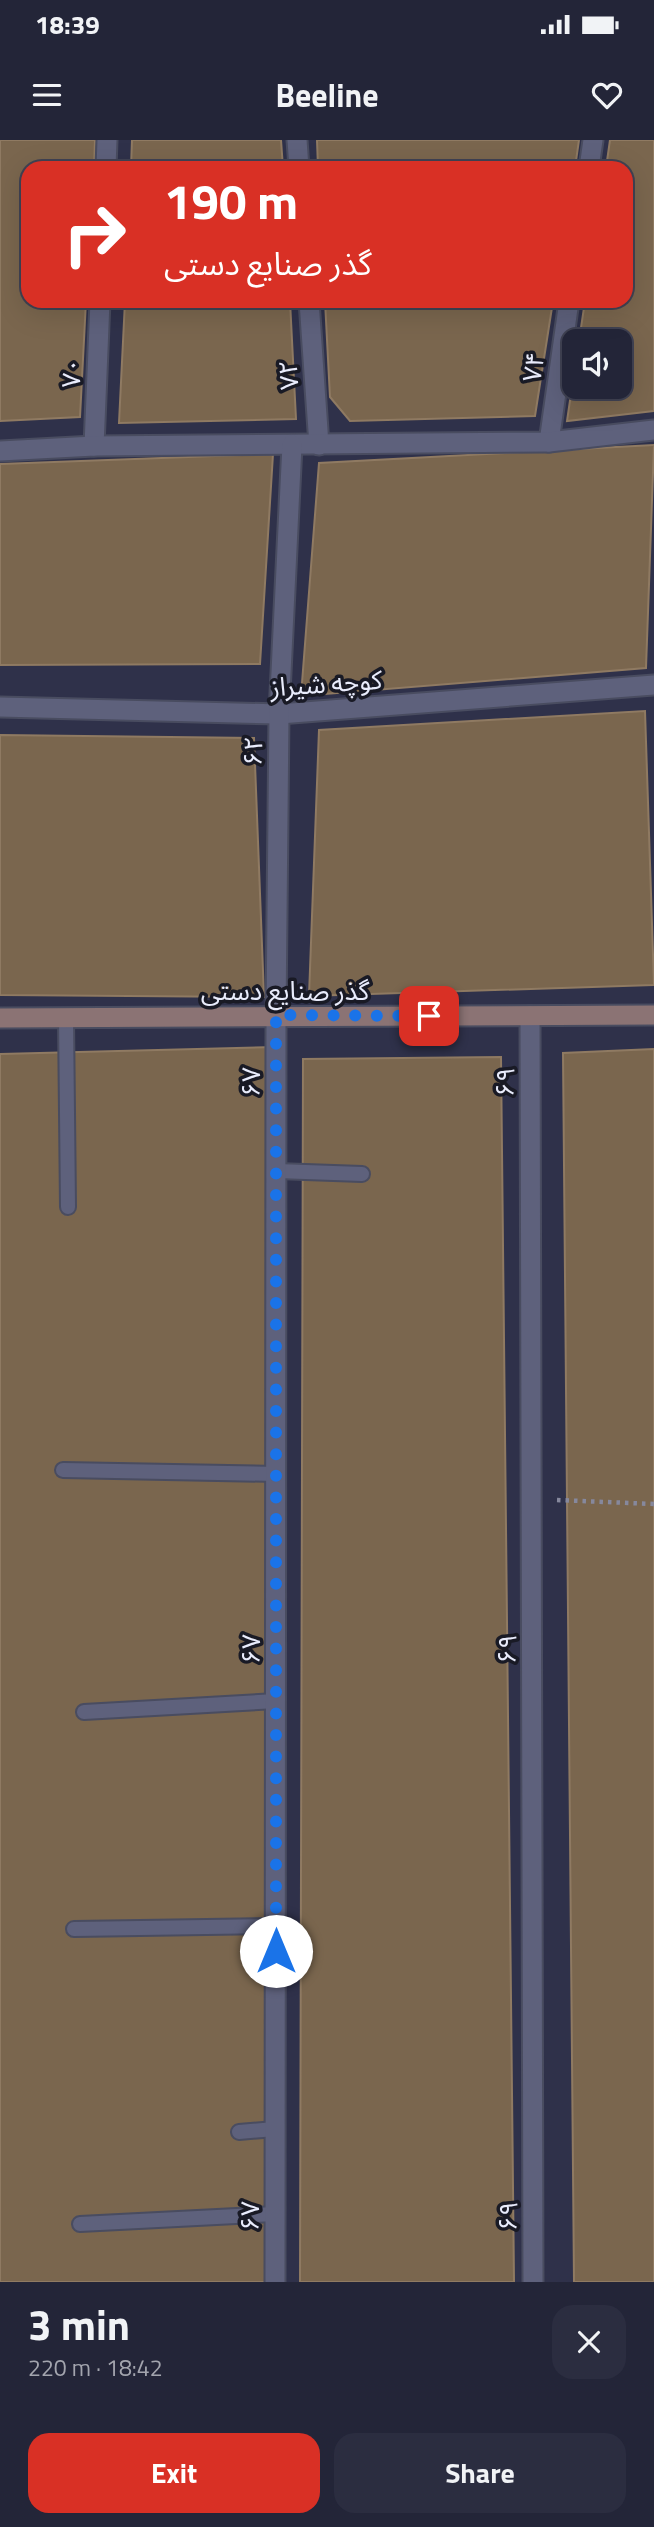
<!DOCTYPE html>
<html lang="en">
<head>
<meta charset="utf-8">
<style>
	body { margin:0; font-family:"Titillium Web","Noto Sans Arabic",sans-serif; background:#2b2d40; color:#f1f3f6; height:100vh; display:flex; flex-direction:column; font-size:26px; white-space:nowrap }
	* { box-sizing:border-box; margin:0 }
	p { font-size:23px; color:#a3a5ae }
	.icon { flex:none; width:38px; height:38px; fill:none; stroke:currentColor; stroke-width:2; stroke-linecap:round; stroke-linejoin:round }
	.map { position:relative; height:2142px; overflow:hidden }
	.drawer { display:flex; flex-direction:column; background:#232538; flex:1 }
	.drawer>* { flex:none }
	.top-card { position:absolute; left:21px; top:21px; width:612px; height:147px; border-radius:21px; box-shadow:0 7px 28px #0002,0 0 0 2px #404253; background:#d93025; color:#fff; overflow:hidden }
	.controls { position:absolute; left:562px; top:189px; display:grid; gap:14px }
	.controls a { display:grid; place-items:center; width:70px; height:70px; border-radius:14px; background:#232538; box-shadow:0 7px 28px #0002,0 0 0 2px #404253; font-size:35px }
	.pin { position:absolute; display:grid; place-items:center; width:60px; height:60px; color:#fff; margin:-30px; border-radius:14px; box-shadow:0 4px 10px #0006 }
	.me { position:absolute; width:77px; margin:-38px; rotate:0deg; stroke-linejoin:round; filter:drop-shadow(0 0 5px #0008) }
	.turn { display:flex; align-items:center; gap:24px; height:147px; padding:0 28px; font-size:32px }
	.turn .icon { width:91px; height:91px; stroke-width:2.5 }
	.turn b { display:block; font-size:49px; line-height:60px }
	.round { display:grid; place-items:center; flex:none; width:74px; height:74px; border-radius:21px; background:#2b2d40 }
	.overview { display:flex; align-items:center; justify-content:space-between; height:119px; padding:0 28px }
	h1 { font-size:42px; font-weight:700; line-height:52px }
	.primary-button { display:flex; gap:14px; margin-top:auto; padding:14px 28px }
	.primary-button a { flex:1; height:80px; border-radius:21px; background:#d93025; color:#fff; font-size:28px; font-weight:700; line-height:80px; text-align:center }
	.primary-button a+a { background:#2b2d40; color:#f1f3f6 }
	.status { display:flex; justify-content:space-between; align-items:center; height:49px; padding:0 35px; background:#232538; direction:ltr }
	.status svg { height:19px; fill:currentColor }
	header { display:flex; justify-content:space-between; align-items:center; height:91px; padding:0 28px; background:#232538; font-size:32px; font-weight:700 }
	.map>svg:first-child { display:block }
</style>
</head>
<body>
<div class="status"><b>18:39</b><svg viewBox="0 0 49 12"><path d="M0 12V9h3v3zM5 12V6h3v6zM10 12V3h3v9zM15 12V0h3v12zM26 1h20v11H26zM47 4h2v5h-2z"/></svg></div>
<header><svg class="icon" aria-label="menu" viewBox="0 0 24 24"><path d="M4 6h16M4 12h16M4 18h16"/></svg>Beeline<svg class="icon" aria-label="heart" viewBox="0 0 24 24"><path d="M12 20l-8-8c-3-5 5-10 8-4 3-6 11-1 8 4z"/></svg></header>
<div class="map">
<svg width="654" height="2142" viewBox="0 0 654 2142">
	<rect width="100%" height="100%" fill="#2f314a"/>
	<g fill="#7a664e" stroke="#8f7a62" stroke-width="2">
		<polygon points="0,0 95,0 94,28 28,28 28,161 86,161 80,277 0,281"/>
		<polygon points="132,0 281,0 283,28 131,28"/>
		<polygon points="317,0 579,0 575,28 318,28"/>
		<polygon points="610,0 654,0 654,271 567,281 574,233 574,247 620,247 620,201 579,201 585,161 626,161 626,28 606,28"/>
		<polygon points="125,161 290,161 296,279 119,283"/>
		<polygon points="325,161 553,161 535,276 350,281 330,257"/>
		<polygon points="654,305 646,528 301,556 319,323"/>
		<polygon points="273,314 260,524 0,525 0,324"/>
		<polygon points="645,571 654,845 309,856 319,590"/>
		<polygon points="0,595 254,598 264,857 0,855"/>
		<polygon points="276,907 275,2142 0,2142 0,914"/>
		<polygon points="654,909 654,2142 574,2142 563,913"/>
		<polygon points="501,917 514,2142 300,2142 303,919"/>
	</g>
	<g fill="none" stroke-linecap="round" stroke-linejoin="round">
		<defs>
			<g id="service">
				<polyline points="66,878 68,1067"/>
				<polyline points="277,1031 362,1034"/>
				<polyline points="63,1330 276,1334"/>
				<polyline points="84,1572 276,1561"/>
				<polyline points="74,1789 276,1786"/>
				<polyline points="239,1992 275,1989"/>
				<polyline points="80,2084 275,2074"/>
			</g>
			<g id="minor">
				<polyline points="297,0 299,28"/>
				<polyline points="106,28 107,0"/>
				<polyline points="589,28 593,0"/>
				<polyline points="309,161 319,305"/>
				<polyline points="549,302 569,161"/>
				<polyline points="94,306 100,161"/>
				<polyline points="0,311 94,306 549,302 654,290"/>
				<polyline points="0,567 279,574 654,545"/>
				<polyline points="530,876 533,2142"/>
				<polyline points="275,2142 276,875 279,574 292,305"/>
			</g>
			<polyline id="secondary" points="0,878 654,875"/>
		</defs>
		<use href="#service" stroke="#494c60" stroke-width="18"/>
		<use href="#minor" stroke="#494c60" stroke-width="23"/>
		<use href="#secondary" stroke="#494c60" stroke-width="23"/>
		<polyline stroke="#86889d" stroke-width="4.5" stroke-dasharray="3.5 5" stroke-linecap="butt" points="557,1360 654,1364"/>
		<use href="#service" stroke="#5e617c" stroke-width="14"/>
		<use href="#minor" stroke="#5e617c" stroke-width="19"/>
		<use href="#secondary" stroke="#8b7374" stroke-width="19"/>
	</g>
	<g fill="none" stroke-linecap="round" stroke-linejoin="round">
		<polyline stroke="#1a73e8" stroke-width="12" stroke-dasharray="0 21.6" points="276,1811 276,875 429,876"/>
	</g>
	<g text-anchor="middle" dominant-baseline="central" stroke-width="7" stroke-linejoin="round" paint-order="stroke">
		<g font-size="26" fill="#e9ecfc" stroke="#191a25">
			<text transform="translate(533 227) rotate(-82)">۷۴</text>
			<text transform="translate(71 233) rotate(-87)">۷۰</text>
			<text transform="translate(288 235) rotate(-94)">۷۲</text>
			<text transform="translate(326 543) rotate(-4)">کوچه شیراز</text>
			<text transform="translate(252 611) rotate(-90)">۶۲</text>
			<text x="285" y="850">گذر صنایع دستی</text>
			<text transform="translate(250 942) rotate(-90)">۶۷</text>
			<text transform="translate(504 942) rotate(-90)">۶۹</text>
			<text transform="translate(250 1509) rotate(-90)">۶۷</text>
			<text transform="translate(506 1509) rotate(-90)">۶۹</text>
			<text transform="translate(249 2076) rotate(-90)">۶۷</text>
			<text transform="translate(507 2076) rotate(-90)">۶۹</text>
		</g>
	</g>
</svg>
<div class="controls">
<a><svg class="icon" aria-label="sound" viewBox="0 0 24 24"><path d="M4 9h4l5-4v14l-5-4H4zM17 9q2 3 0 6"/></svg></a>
</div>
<div class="pin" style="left:429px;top:876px;background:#d93025"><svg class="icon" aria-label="arrive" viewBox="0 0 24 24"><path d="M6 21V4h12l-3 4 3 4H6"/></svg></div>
<svg class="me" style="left:276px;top:1811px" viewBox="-20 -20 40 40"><circle r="19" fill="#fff"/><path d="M0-13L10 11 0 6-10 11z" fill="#1a73e8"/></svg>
<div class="top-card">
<div class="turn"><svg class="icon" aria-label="right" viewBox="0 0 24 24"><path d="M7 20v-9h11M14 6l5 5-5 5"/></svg><div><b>190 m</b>گذر صنایع دستی</div></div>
</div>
</div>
<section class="drawer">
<div class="overview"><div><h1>3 min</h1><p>220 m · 18:42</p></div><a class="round"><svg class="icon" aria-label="close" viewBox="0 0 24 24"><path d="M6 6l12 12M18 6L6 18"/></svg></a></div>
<div class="primary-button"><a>Exit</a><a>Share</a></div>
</section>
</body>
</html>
